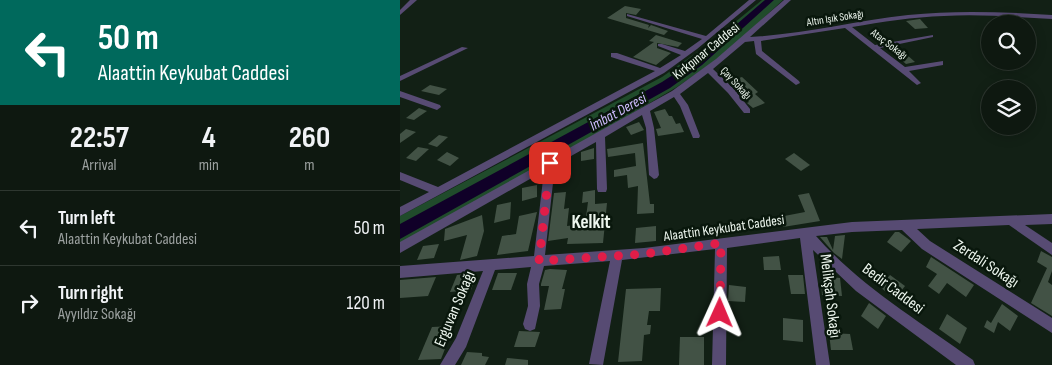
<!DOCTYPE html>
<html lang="en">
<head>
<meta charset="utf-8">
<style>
	body { margin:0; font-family:"Sofia Sans Condensed",sans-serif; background:#172119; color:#f1f3f6; height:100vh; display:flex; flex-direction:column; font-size:19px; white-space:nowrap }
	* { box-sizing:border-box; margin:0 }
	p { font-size:16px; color:#9ba09f }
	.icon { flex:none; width:28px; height:28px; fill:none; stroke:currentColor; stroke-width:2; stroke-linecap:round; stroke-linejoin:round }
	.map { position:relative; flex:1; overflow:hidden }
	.drawer { display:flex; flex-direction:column; background:#0e1810; width:400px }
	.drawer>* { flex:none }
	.banner { background:#00695c; color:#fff; overflow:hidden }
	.buttons { position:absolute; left:581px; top:15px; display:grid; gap:10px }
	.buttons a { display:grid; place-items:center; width:55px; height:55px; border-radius:50%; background:#0e1810; box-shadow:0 2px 12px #0003,0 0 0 1px #2e3730; font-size:25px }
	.pin { position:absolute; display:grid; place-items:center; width:42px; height:42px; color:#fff; margin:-21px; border-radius:10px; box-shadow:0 2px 8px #0006 }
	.me { position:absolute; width:55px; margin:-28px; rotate:1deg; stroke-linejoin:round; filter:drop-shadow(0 0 4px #0008) }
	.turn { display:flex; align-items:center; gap:18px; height:105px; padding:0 15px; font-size:22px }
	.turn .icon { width:65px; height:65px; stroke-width:2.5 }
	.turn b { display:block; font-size:35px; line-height:42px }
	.eta { display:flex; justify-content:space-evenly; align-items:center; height:85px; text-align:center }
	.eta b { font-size:30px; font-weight:700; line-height:35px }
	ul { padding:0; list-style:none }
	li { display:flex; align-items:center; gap:15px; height:75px; padding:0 15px; border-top:1px solid #2e3730 }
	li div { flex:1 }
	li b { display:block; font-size:19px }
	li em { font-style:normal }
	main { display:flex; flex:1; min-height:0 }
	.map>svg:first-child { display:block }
</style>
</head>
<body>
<main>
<section class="drawer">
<div class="banner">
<div class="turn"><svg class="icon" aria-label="left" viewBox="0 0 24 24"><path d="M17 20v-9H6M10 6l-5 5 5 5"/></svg><div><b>50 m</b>Alaattin Keykubat Caddesi</div></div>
</div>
<div class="eta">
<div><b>22:57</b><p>Arrival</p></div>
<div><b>4</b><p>min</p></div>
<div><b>260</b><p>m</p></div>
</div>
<ul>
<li><svg class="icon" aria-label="left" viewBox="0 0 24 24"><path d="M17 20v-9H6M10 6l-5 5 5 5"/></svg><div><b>Turn left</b><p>Alaattin Keykubat Caddesi</p></div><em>50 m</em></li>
<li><svg class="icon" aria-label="right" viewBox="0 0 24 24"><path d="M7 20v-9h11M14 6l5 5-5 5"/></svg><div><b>Turn right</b><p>Ayyıldız Sokağı</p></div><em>120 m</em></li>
</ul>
</section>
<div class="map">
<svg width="652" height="365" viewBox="0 0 652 365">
	<rect width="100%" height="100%" fill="#122015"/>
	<polygon fill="#204b2b" points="362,0 383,0 322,56 277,87 185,141 0,243 0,216 262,77 306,46"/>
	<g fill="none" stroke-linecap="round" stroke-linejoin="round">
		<polygon fill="#100028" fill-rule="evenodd" points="365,0 374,0 302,65 270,88 0,239 0,224 262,82 294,61"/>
	</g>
	<g fill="#425245">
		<polygon points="225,6 241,9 236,15 226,13 226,18 249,25 248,28 251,25 268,31 264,35 207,18"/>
		<polygon points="520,19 528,28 515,29 506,21"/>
		<polygon points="256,35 282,43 278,47 257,43 257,48 271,53 256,65 233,57 254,42 249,41"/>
		<polygon points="497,46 515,62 506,64 488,48"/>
		<polygon points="342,77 358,92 355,94 365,103 353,108 347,103 349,102 330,81"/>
		<polygon points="30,85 47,89 39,95 21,91"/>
		<polygon points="19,108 27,111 14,120 6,118"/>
		<polygon points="265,109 269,116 272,116 276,124 280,123 284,132 258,136 256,129 261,128 254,112"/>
		<polygon points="239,122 244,130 231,135 226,127"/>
		<polygon points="6,129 16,132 0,143 0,134"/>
		<polygon points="39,135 48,137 37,147 28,144"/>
		<polygon points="243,143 250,204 254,204 254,213 237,214 238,186 228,188 227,175 214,177 214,170 236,166 235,153 208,157 207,149"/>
		<polygon points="18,147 29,149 16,161 6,158"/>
		<polygon points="194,148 194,159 181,161 181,152"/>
		<polygon points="47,152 59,158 50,166 37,160"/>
		<polygon points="394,153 410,165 401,171 385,159"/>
		<polygon points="170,162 170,173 156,175 157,166"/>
		<polygon points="137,185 137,197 122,201 122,188"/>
		<polygon points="195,190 195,204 207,203 203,243 167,244 168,238 148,241 154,193 166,192 164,209 169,208 167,226 185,224 188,202 182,203 183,192"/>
		<polygon points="409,193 420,221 383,227 379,217 405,212 398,195"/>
		<polygon points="111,202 110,219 94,223 97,205"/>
		<polygon points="137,212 128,251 97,255 102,236 116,234 119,216"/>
		<polygon points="82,215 84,231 77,256 60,260 67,235 44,241 45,229"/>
		<polygon points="256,226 256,241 235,243 236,228"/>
		<polygon points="495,232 499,232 511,241 501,252 487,242"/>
		<polygon points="445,235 442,259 434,253 420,237 427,237 433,250 435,236"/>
		<polygon points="39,244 34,258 17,260 23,246"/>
		<polygon points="641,251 652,257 652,271 648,282 652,285 652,316 631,303 647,268 637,262"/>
		<polygon points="379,256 381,270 364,270 363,257"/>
		<polygon points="531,257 574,285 566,297 547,283 539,294 528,286 537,274 526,267"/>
		<polygon points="150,269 167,270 162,289 165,289 161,309 144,310 149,286 141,286 141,284 145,270"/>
		<polygon points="77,273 71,290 50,292 57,275"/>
		<polygon points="98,273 117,273 111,290 92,290"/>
		<polygon points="388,275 403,275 405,294 391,294"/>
		<polygon points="490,275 505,286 495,299 480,287"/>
		<polygon points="421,276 440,278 442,296 422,295"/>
		<polygon points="36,277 28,296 0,298 0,280"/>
		<polygon points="329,285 346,287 345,302 328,301"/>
		<polygon points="261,288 260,311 249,311 247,325 251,325 250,334 244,335 242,361 218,362 226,289"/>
		<polygon points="469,303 486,316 478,329 461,316"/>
		<polygon points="602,304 618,316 610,331 598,322 594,333 584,327 587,320 591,323"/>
		<polygon points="547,314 567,328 560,344 539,329"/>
		<polygon points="383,318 403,320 403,342 383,340"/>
		<polygon points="54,326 41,359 18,360 32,327"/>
		<polygon points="119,331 140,332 135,347 114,347"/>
		<polygon points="429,333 450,334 453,350 431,350"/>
		<polygon points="280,337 304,337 304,365 279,365"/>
		<polygon points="67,352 82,353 82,356 89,357 85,365 61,365"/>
		<polygon points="107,358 128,360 128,365 105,365"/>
	</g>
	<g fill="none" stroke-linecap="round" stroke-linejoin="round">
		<g fill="#574b73" fill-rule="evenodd">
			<polygon points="10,0 17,0 0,15 0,10"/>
			<polygon points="349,0 356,0 297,49 264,73 0,216 0,207 29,192 0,180 0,172 38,187 255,71 211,57 211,53 217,53 260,68 281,55 258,46 258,44 262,44 285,51 302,39 227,16 227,14 306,36"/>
			<path d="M384,0H391L350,37C403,34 455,21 508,15C556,10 604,12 652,15V19C616,17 580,14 544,16C513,17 482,22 452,27L475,45L533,35V37L480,48L505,67L543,61V65L509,71L521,83L517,85L445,28L361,41L362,51L399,81L400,83L396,85L356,54L354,41L345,42L313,69L334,89L350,109V113H344L328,93L308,73L280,94L288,105L300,136L299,138H293L280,106L274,97L250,111L254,128L259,175L257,178L254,179L249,175L246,128L242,115L205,137L207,189L206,192H198L197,189L196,142L155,165L145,255L244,248L452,222L652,214V224L625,225L652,243V255L609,225L517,229L530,241L652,318V333L522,249L502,230L452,232L416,236C460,286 519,321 573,360L575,365H556L456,291L413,250L430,365H416L400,238L327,248L326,365H312L315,249L222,260L203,365L189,364L210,261L144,266L139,284L140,306L135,329L130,331L125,329L123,324L128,306L127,284L131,267L95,270L66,347L55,365H40L56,338L83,271L0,278V266L134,256L144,171L0,253V242L272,91L316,59Z"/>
			<polygon points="62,47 68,48 0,81 0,76"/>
			<polygon points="0,91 40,105 41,107 37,110 0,97"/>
		</g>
	</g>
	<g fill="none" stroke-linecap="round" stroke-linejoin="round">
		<polyline stroke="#e11d48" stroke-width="9" stroke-dasharray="0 16.2" points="150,163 139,261 244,254 321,243 320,313"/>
	</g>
	<g text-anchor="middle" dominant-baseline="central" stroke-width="5" stroke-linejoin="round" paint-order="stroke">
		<g font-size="11" fill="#edf6ee" stroke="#09170c">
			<text transform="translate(435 18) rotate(-9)">Altın Işık Sokağı</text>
			<text transform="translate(489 44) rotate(37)">Ataç Sokağı</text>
			<text transform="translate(336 83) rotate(47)">Çay Sokağı</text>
		</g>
		<g font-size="14" fill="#edf6ee" stroke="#09170c">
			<text transform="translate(306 51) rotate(-39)">Kırkpınar Caddesi</text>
			<text transform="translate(324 228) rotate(-8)">Alaattin Keykubat Caddesi</text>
		</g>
		<g font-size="15" font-style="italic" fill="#d0bdff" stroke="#09170c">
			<text transform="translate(218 112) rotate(-29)">İmbat Deresi</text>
		</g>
		<g font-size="16" fill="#edf6ee" stroke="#09170c">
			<text transform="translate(586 264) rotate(33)">Zerdali Sokağı</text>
			<text transform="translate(493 289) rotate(37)">Bedir Caddesi</text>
			<text transform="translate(430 296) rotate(83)">Melikşah Sokağı</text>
			<text transform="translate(55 309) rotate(-67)">Erguvan Sokağı</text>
		</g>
		<g font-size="19" font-weight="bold" fill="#edf6ee" stroke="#09170c">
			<text x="191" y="222">Kelkit</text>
		</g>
	</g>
</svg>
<div class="buttons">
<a><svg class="icon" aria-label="search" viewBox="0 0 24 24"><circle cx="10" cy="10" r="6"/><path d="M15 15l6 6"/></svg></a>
<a><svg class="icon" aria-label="layers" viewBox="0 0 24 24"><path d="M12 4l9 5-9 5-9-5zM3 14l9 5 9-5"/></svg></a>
</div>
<div class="pin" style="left:150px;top:163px;background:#d93025"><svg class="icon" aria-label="arrive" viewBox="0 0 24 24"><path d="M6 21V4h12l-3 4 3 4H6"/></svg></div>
<svg class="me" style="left:320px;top:313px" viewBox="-20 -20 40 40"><path d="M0-17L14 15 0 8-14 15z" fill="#e11d48" stroke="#fff" stroke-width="4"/></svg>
</div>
</main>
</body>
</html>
